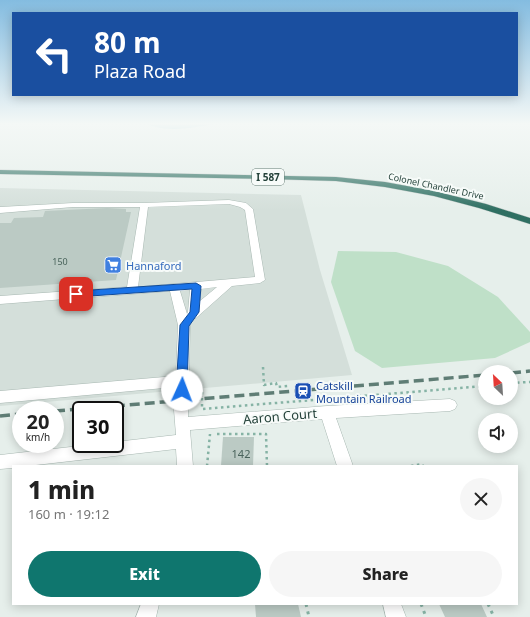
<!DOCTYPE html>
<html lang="en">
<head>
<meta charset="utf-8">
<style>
	body { margin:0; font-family:"Noto Sans",sans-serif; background:#f6f6f6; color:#222; height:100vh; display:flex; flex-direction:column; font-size:15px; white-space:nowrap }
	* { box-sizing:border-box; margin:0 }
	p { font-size:13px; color:#767676 }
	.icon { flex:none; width:22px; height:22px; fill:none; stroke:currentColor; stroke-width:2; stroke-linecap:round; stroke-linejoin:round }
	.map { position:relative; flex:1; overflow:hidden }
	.panel { position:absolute; left:12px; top:465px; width:506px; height:140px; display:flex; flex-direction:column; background:#fff; border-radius:0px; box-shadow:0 2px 10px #0003 }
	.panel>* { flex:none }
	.hud { position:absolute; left:12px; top:12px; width:506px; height:84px; border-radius:0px; box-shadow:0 2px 10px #0003; background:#1a4fa0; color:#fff; overflow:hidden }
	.needle { width:26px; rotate:335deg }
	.tools { position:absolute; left:478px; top:365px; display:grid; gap:8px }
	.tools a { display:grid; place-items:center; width:40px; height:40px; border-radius:50%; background:#fff; box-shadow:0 2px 10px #0003; font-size:20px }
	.speed { position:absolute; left:12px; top:401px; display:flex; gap:8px; font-size:20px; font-weight:700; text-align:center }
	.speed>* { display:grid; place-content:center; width:52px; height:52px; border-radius:50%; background:#fff; box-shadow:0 2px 10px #0003; line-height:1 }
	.speed small { font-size:10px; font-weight:400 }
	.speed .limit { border:2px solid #111; border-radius:6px; background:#fff; color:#111 }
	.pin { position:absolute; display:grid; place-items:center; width:34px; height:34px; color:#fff; margin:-17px; border-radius:8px; box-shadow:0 2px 6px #0006 }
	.me { position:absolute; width:44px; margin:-22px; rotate:2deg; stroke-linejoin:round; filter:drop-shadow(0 0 3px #0008) }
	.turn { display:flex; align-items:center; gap:14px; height:84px; padding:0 16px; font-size:18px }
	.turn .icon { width:52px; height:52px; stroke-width:2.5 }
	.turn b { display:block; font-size:28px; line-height:34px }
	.round { display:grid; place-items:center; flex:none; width:42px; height:42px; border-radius:21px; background:#f6f6f6 }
	.headline { display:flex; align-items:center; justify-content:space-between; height:68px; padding:0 16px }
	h1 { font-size:24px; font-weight:800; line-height:30px }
	.button { display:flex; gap:8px; margin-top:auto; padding:8px 16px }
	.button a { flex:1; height:46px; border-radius:24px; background:#0f766e; color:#fff; font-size:16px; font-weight:800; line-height:46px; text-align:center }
	.button a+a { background:#f6f6f6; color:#222 }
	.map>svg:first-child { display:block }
</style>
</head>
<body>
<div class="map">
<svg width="530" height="617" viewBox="0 0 530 617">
	<rect width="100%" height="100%" fill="#e6efeb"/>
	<polygon fill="#d4dfda" points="0,188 301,195 320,270 352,375 0,406"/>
	<polygon fill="#bfe0c8" points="338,251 396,252 448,266 498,297 530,332 530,342 495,358 382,368 355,351 331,282"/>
	<path fill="#8ec9d4" d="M145,123H219C197,127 166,134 145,123Z"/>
	<g fill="#bbcac4">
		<polygon points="107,208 126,209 126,212 131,212 116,280 0,288 0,223 11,223 14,218 43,217 45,211"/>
		<polygon points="223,437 254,437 253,466 221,466"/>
		<polygon points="255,604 298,604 301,617 256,617"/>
		<polygon points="439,604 481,604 487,617 445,617"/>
	</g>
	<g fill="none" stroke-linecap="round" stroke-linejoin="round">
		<defs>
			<g id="minor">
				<path d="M229,200L246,203L253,209L265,280L260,283L232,286L196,318L192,319L187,317L190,325L188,417L327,406L450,399L455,401L457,405L455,409L450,411L336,418L353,466H337L322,419L190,430L193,466H177L176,449L27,466H13V468L0,469V455L97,444H115V442L176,435L174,410L175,387L0,403V391L176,376L178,325L170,291L0,304V296L127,287L140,207H73L0,213V207L73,203H144ZM229,204L240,207L245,210L255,277L138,287L148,207ZM217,287L200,301L201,289ZM190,290L188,312L187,314L180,291Z"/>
				<polygon points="141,604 159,604 156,617 136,617"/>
				<polygon points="383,604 401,604 406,617 386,617"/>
			</g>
			<polygon id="highway" points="0,170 336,177 385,182 434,191 486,204 530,218 530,224 479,208 434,196 385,187 336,181 268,179 0,174"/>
		</defs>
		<use href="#minor" stroke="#a8b8b2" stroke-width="1"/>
		<use href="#highway" stroke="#c2cac8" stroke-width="1"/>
		<g stroke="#86b3a5" stroke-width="2.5" stroke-dasharray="2.5 3.5" stroke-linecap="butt">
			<polyline points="263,367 264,385 276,383 277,387 288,386"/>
			<polyline points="511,383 530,382"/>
			<polyline points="193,389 202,389 202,409 485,386"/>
			<polyline points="217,434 266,434 267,466"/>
			<polyline points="207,466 210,434"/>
			<polyline points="411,466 422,464 423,466"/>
		</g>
		<g stroke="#86b3a5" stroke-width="3" stroke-dasharray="3 4.5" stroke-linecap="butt">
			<polyline points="306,604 309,617"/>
			<polyline points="421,604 426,617"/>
			<polyline points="488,604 494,617"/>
		</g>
		<use href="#minor" fill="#fff" fill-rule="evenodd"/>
		<use href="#highway" fill="#2f6f62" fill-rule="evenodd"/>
		<g stroke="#5f7d75" stroke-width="3.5" stroke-dasharray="10 5" stroke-linecap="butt">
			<polyline points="511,373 530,371"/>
			<polyline points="55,411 485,375"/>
			<polyline points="0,416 21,414"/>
		</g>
	</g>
	<linearGradient id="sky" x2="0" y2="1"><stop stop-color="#84bce0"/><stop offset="0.59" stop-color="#f4f8f6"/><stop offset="1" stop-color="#f4f8f6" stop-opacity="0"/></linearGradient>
	<rect width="530" height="210" fill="url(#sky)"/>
	<polygon fill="#1a73e8" stroke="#114b97" points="196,283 201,286 199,312 189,326 187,390 185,393 182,395 178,393 176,390 180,325 190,312 192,289 76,297 71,294 76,291"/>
	<defs>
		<symbol id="supermarket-square" viewBox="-11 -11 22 22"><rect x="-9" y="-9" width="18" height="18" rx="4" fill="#3f7fe0" stroke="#f7fbf9"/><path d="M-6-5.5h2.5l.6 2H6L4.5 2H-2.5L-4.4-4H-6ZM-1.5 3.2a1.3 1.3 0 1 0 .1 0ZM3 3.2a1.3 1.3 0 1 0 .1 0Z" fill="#fff"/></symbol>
		<symbol id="station-square" viewBox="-11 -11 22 22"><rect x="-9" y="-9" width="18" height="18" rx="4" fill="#1a4fb4" stroke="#f7fbf9"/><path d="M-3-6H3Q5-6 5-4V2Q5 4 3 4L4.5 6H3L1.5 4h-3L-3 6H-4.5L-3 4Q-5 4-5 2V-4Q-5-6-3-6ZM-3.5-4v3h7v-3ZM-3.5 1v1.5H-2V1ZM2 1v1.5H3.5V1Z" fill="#fff"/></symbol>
	</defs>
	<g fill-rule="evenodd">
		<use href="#supermarket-square" x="103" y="255" width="20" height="20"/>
		<use href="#station-square" x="293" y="381" width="20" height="20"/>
	</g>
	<g text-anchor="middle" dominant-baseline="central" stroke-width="4" stroke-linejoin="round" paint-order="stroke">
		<g font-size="9" fill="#24423a" stroke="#f7fbf9">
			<text transform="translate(436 186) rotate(12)">Colonel Chandler Drive</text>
		</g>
		<g font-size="9" fill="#4a645c">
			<text x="60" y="261">150</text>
		</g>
		<rect fill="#f7fbf9" stroke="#637a73" stroke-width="1" x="252" y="169" width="32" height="16" rx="3"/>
		<g font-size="10" font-weight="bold" fill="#24423a">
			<text x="268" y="177">I 587</text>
		</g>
		<g font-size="11" fill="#366cbe" stroke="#f7fbf9" text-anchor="start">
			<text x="126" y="265">Hannaford</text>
		</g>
		<g font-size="11" fill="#164399" stroke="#f7fbf9" text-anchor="start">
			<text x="316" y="385">Catskill<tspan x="316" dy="13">Mountain Railroad</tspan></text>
		</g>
		<g font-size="11" fill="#4a645c">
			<text x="241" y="453">142</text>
		</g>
		<g font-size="13" fill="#24423a" stroke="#f7fbf9">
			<text transform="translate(280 416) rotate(-5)">Aaron Court</text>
		</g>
	</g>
</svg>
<div class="tools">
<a><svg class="needle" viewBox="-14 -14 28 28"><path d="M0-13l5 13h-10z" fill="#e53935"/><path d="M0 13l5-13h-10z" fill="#767676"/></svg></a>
<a><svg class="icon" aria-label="sound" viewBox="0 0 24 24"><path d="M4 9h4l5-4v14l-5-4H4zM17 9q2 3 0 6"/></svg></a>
</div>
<div class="speed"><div>20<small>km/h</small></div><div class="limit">30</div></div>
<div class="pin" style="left:76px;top:294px;background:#d93025"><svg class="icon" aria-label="arrive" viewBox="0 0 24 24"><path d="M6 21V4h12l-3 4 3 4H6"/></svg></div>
<svg class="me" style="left:182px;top:390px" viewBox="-20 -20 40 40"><circle r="19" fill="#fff"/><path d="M0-13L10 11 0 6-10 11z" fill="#1a73e8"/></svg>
<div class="hud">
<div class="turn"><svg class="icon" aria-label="left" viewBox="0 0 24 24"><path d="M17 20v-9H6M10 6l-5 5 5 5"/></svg><div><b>80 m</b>Plaza Road</div></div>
</div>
<section class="panel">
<div class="headline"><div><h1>1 min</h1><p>160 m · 19:12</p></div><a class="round"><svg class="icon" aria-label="close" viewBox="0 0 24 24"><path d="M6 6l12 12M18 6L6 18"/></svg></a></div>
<div class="button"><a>Exit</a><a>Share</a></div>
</section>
</div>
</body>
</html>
